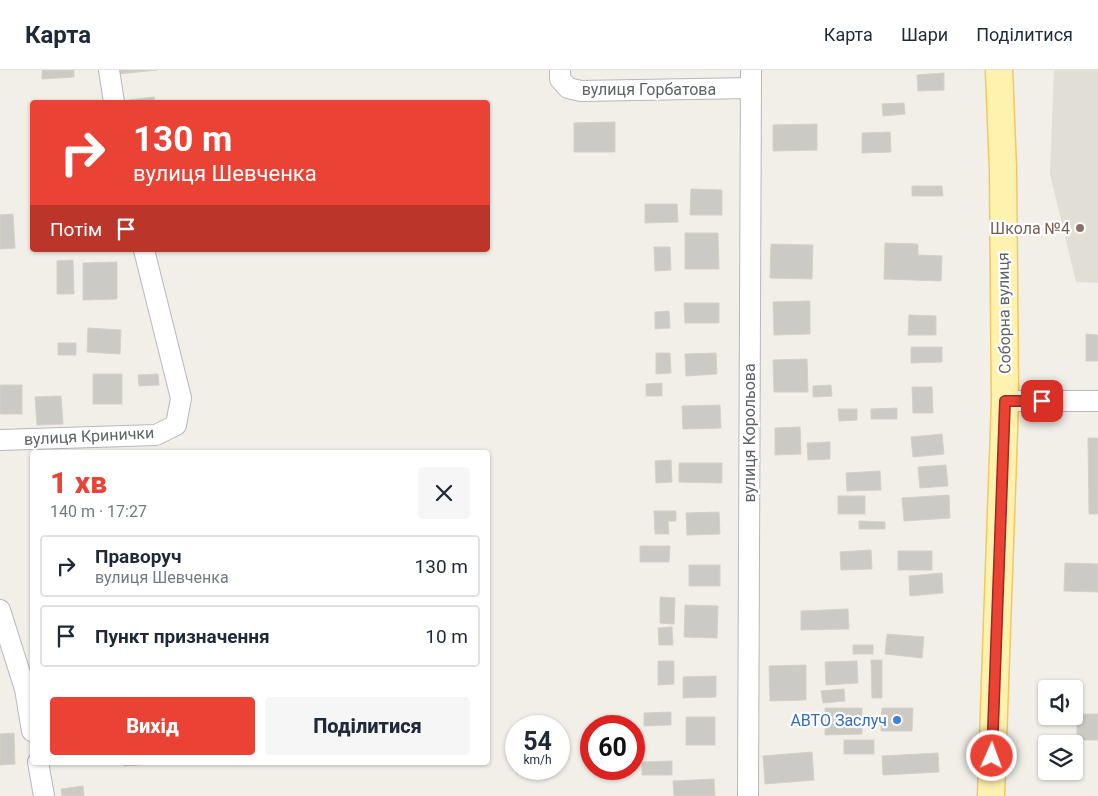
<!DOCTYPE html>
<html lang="uk">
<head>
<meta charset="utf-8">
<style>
	body { margin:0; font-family:Roboto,sans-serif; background:#f6f6f7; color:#1f2937; height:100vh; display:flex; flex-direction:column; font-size:19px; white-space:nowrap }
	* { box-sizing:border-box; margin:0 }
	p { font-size:16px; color:#747a83 }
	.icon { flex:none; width:28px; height:28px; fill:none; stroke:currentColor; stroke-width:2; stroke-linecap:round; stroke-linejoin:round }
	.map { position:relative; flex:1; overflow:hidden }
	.panel { position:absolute; left:30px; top:380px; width:460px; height:315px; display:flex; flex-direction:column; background:#fff; border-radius:5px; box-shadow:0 1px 4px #0004 }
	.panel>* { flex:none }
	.top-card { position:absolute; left:30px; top:30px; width:460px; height:152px; border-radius:5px; box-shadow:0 1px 4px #0004; background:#ea4335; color:#fff; overflow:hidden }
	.tools { position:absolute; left:1038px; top:610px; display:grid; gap:10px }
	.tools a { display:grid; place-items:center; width:45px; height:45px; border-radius:5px; background:#fff; box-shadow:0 1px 4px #0004; font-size:25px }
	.speed { position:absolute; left:505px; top:645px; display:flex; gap:10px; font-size:25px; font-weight:700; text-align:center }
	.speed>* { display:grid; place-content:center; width:65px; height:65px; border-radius:50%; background:#fff; box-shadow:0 1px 4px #0004; line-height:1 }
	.speed small { font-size:12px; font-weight:400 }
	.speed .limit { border:8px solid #d22; background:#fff; color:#111 }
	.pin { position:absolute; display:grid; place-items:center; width:42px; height:42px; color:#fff; margin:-21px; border-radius:10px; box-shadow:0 2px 8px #0006 }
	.me { position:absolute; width:55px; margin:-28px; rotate:2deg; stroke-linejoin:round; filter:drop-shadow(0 0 4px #0008) }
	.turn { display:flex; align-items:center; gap:18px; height:105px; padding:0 20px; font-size:22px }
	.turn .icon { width:65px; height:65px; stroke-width:2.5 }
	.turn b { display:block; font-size:35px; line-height:42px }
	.then { display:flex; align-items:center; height:48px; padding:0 20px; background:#0003; gap:10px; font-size:19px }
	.round { display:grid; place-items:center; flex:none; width:52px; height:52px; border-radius:5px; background:#f6f6f7 }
	.overview { display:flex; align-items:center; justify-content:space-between; height:85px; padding:0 20px }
	h1 { font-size:30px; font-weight:800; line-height:38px; color:#ea4335 }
	.action { display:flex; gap:10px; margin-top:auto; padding:10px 20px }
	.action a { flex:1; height:58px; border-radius:5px; background:#ea4335; color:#fff; font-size:20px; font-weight:800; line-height:58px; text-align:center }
	.action a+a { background:#f6f6f7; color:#1f2937 }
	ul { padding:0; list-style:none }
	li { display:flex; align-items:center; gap:15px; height:62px; margin:0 10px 8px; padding:0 10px; border:2px solid #e0e1e3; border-radius:5px }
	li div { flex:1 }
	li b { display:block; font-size:19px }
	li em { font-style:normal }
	header { display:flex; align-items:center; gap:30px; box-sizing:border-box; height:70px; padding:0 25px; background:#fff; border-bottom:1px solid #e0e1e3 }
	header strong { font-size:24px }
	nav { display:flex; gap:28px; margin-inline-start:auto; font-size:18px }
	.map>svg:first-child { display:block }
</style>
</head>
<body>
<header>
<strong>Карта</strong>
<nav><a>Карта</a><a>Шари</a><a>Поділитися</a></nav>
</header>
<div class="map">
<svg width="1098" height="726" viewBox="0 0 1098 726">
	<rect width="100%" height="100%" fill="#f1efe8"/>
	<polygon fill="#e1ded6" points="1054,0 1098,0 1098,213 1076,212 1050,104"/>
	<g fill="#cccac5" stroke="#d6d1c6">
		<polygon points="42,0 74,0 74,7 42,9"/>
		<polygon points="119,0 157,0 119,4"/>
		<polygon points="944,3 944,20 918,21 917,5"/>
		<polygon points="154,27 155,32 130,32 129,30"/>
		<polygon points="904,33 905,44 883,46 882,34"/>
		<polygon points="615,52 615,82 574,82 574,53"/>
		<polygon points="817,54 817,80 773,81 773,55"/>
		<polygon points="890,62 891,82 862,83 862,63"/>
		<polygon points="912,116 942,116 943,126 912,126"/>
		<polygon points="691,119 722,120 722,145 690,145"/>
		<polygon points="645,134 677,134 678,152 645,153"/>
		<polygon points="13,144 15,178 0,179 0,145"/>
		<polygon points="685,163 718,163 719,199 685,199"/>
		<polygon points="885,173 918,174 918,185 942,186 941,211 884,209"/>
		<polygon points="771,174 813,175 812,209 770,208"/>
		<polygon points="654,177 670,177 671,200 655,201"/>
		<polygon points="73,190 74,224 57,224 57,191"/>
		<polygon points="117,192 117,229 83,230 83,193"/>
		<polygon points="810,231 810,264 774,265 773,232"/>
		<polygon points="684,233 719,233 719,253 685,253"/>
		<polygon points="669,241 670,258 655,259 655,242"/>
		<polygon points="909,245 936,246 936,265 908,265"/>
		<polygon points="88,258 121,260 120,284 87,282"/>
		<polygon points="1086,264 1098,265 1098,291 1086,291"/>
		<rect x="58" y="273" width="18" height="12"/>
		<polygon points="911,277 942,277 942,292 911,293"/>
		<polygon points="656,283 670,283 671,303 656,304"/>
		<polygon points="716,283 717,304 686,306 685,284"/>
		<polygon points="807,289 808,322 774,322 773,290"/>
		<rect x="93" y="304" width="29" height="30"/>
		<polygon points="158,304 159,315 139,316 138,305"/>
		<polygon points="662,313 662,326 646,326 646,314"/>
		<rect x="0" y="315" width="22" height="29"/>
		<polygon points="831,315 832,326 813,327 813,316"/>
		<polygon points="912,317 932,317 933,343 913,343"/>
		<polygon points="61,326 63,354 37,355 35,327"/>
		<polygon points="720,335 721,358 683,359 682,336"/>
		<polygon points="897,338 897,349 871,349 871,339"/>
		<polygon points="838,339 857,339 857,350 839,351"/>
		<polygon points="800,357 801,384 775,385 775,358"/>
		<polygon points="942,364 944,384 913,387 911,367"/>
		<polygon points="1088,368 1098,368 1098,444 1089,444"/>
		<polygon points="830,372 830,389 808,390 807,373"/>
		<polygon points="671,390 672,412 656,413 655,391"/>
		<polygon points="679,393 722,393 722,413 679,412"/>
		<polygon points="946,395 948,416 920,418 918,397"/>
		<polygon points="880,401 881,420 847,421 846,403"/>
		<polygon points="949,425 950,448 904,451 902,428"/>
		<rect x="838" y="426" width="27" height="18"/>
		<polygon points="654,441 676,441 676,451 668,451 669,464 655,464"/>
		<polygon points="719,442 720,464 687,465 686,443"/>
		<polygon points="859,451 885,452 885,459 859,459"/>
		<polygon points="640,476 670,476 669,492 640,492"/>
		<polygon points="871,480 872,499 841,500 840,482"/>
		<rect x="898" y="481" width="34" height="19"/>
		<polygon points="1065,493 1098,494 1098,522 1064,521"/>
		<rect x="689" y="495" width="31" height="21"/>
		<polygon points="942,503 943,523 910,526 909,506"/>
		<polygon points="660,527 675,528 674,554 660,553"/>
		<polygon points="685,535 718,536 717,568 684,567"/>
		<polygon points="848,539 849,559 801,560 801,541"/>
		<polygon points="672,557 673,575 659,575 658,558"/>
		<polygon points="887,564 924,567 922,588 885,584"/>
		<rect x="853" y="575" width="20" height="9"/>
		<polygon points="871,590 882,590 882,628 872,628"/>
		<polygon points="658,591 674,591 674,614 658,615"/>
		<polygon points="857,591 858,613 826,615 825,592"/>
		<polygon points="806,595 806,630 770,631 769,596"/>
		<polygon points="716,606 716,627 683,628 683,607"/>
		<polygon points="844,619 845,631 823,633 821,621"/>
		<polygon points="825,638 862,638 862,664 825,665"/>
		<polygon points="882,638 913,638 912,661 881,661"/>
		<polygon points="671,642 671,655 644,656 644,643"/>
		<rect x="1077" y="644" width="21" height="26"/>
		<rect x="686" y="647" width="29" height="28"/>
		<polygon points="14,663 15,694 0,695 0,664"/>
		<rect x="844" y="670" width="30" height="14"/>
		<polygon points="812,682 814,710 765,714 763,686"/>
		<polygon points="938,683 939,702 883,705 882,686"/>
		<polygon points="672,691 672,705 642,705 642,692"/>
		<polygon points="123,692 153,692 153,694 124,696"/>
		<polygon points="714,709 715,726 674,726 673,711"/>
		<polygon points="83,716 84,726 62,726 61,719"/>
	</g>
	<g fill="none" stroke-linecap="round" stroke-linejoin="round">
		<defs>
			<g id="minor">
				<polyline points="109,0 114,32"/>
				<polyline points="560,0 560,9 568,18 581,21 751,18"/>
				<polyline points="1005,331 1098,331"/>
				<polyline points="0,370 156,365 176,355 181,328 144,180"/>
				<polyline points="0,540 25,619 32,661"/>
				<polyline points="38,692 44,726"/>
				<polyline points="748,726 751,0"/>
			</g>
			<polyline id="major" points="991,726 1005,331 1003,100 999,0"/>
		</defs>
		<use href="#minor" stroke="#b5b8bc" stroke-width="22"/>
		<use href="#major" stroke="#f2c960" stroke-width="29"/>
		<use href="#minor" stroke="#fff" stroke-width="20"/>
		<use href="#major" stroke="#fff2af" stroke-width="26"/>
	</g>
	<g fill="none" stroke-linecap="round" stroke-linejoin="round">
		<defs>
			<polyline id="route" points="992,686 1005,331 1042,331"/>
		</defs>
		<use href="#route" stroke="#982c22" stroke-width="12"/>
		<use href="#route" stroke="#ea4335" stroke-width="9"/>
	</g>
	<circle fill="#8d6e63" stroke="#fff" stroke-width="2" cx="1080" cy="158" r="5"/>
	<circle fill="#3f7fe0" stroke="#fff" stroke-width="2" cx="897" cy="650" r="5"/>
	<g text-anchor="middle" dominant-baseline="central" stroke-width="4.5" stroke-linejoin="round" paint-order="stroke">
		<g font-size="16" fill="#5f6368" stroke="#fff">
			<text x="649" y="19">вулиця Горбатова</text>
			<text transform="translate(1004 243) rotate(-91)">Соборна вулиця</text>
			<text transform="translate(749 363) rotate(-90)">вулиця Корольова</text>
			<text transform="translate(89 366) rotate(-3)">вулиця Кринички</text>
		</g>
		<g font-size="16" fill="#785e54" stroke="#fff" text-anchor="end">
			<text x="1070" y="158">Школа №4</text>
		</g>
		<g font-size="16" fill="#366cbe" stroke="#fff" text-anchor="end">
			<text x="887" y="650">АВТО Заслуч</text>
		</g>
	</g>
</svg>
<div class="tools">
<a><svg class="icon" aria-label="sound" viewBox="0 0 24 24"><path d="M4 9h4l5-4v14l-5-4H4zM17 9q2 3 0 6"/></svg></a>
<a><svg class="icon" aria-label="layers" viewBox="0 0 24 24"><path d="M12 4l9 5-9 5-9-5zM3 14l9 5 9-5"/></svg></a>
</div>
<div class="speed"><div>54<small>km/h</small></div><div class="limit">60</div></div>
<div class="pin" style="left:1042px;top:331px;background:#d93025"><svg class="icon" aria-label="arrive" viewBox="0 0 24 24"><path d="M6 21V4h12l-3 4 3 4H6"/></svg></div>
<svg class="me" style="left:992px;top:686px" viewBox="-20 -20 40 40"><circle r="17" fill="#ea4335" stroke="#fff" stroke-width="3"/><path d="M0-11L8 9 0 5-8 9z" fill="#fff"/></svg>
<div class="top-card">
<div class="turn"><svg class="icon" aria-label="right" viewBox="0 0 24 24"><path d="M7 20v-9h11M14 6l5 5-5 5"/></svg><div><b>130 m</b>вулиця Шевченка</div></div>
<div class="then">Потім<svg class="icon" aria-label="arrive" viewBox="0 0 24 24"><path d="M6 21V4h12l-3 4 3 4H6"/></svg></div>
</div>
<section class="panel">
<div class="overview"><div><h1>1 хв</h1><p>140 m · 17:27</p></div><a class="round"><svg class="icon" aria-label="close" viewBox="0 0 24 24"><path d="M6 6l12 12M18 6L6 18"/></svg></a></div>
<ul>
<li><svg class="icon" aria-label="right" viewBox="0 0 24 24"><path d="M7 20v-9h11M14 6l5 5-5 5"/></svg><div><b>Праворуч</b><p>вулиця Шевченка</p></div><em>130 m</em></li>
<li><svg class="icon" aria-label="arrive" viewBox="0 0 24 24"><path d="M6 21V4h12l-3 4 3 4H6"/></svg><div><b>Пункт призначення</b></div><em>10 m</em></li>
</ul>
<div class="action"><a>Вихід</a><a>Поділитися</a></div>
</section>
</div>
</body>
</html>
